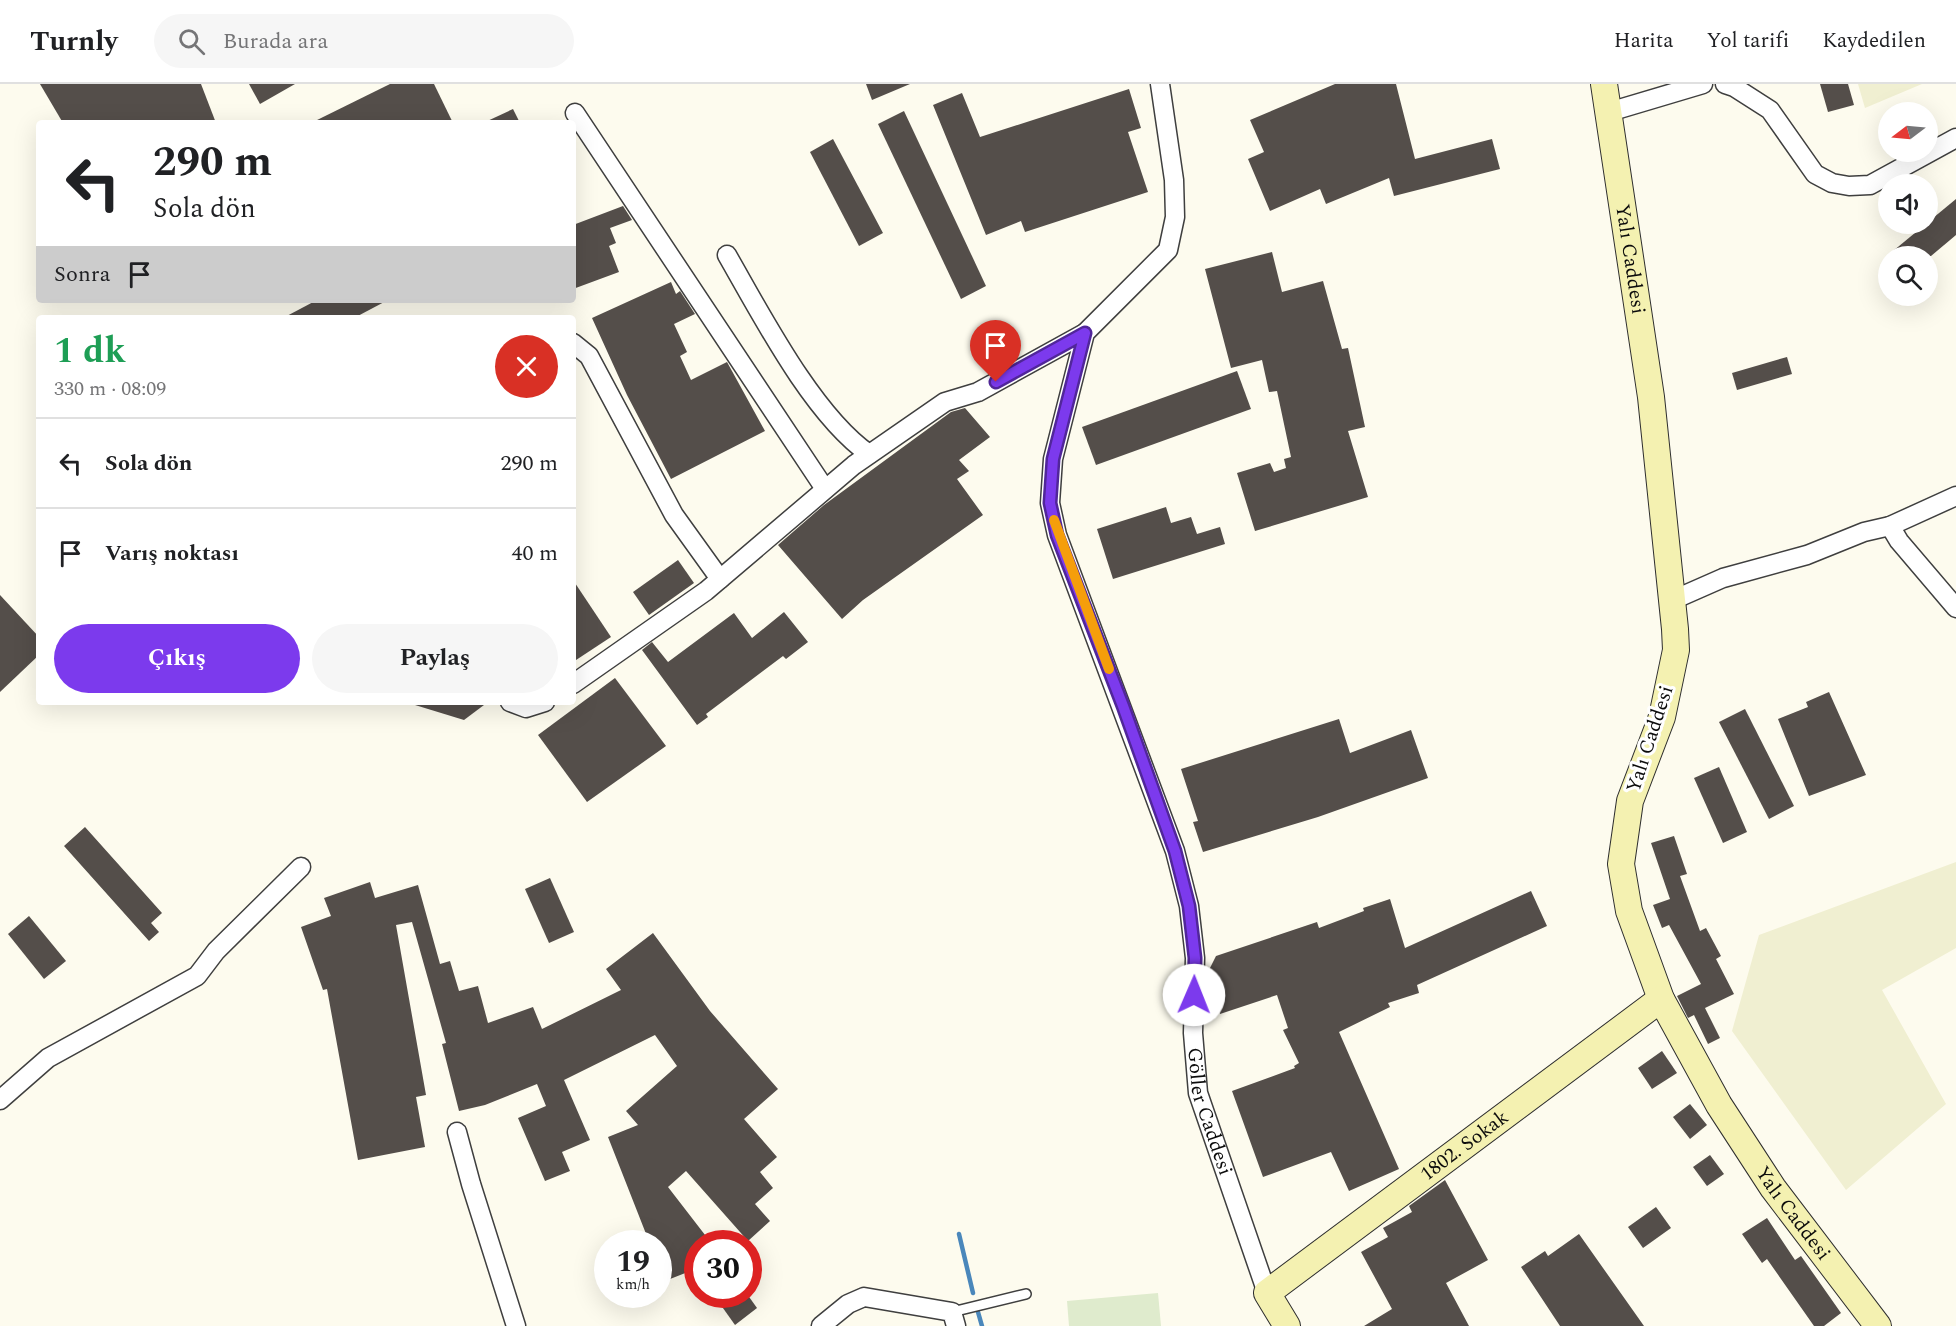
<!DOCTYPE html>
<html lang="tr">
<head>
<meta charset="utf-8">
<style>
	body { margin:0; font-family:Spectral,serif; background:#f6f6f6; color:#202124; height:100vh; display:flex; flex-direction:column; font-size:22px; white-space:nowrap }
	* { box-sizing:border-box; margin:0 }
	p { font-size:20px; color:#757577 }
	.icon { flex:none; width:33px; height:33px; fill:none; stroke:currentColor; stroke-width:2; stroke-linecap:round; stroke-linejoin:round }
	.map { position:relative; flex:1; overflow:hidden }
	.side { position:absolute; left:36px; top:231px; width:540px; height:390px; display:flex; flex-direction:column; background:#fff; border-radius:6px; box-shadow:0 6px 24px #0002 }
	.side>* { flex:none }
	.banner { position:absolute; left:36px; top:36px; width:540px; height:183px; border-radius:6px; box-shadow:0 6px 24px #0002; background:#fff; color:#202124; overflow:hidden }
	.needle { width:39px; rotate:254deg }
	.fabs { position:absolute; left:1878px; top:18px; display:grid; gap:12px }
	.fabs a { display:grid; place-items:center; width:60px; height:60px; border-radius:50%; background:#fff; box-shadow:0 6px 24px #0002; font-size:30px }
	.speed { position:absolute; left:594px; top:1146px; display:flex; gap:12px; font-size:30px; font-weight:700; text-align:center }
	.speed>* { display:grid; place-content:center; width:78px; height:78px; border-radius:50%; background:#fff; box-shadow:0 6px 24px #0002; line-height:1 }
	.speed small { font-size:15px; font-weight:400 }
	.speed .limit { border:9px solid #d22; background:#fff; color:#111 }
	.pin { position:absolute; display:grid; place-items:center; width:51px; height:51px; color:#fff; margin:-62px -26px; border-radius:50% 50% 50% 0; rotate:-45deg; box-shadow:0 0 6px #0007 }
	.pin .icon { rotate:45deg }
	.me { position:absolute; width:66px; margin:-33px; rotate:1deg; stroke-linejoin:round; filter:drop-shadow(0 0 4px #0008) }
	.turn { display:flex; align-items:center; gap:21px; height:126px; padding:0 18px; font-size:27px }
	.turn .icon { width:78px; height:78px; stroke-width:2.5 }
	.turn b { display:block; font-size:42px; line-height:51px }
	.then { display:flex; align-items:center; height:57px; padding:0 18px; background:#0003; gap:12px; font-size:22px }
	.round { display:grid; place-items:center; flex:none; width:63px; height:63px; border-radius:32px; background:#f6f6f6 }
	.overview { display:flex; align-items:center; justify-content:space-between; height:102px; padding:0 18px }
	h1 { font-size:36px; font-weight:700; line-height:45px; color:#1e9e55 }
	.cta { display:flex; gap:12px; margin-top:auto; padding:12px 18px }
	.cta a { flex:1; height:69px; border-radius:36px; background:#7c3aed; color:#fff; font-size:24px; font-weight:700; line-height:69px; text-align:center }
	.cta a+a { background:#f6f6f6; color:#202124 }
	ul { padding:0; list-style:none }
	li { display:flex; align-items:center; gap:18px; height:90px; padding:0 18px; border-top:2px solid #e0e0e0 }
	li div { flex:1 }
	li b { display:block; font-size:22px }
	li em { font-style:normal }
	header { display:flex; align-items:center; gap:36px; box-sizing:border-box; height:84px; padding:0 30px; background:#fff; border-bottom:2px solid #e0e0e0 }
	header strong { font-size:28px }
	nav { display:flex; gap:33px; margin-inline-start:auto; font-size:21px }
	.search { width:420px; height:54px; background:#f6f6f6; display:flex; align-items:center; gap:15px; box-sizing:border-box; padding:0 21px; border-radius:33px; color:#757577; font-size:22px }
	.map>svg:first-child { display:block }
</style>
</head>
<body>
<header>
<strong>Turnly</strong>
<div class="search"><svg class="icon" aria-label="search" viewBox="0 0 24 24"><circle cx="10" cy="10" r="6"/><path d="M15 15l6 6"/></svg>Burada ara</div>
<nav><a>Harita</a><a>Yol tarifi</a><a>Kaydedilen</a></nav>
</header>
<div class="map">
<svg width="1956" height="1242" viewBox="0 0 1956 1242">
	<rect width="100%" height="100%" fill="#fdfbee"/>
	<g fill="#f0efd1">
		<polygon points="1858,0 1922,0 1865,24"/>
		<polygon points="1956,778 1956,864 1882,906 1946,1020 1846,1106 1732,947 1759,851"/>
	</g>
	<polygon fill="#dfebcd" points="1158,1209 1161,1242 1069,1242 1067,1217"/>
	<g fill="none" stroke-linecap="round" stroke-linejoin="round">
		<g stroke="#4a87bb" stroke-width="4.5">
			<polyline points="959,1150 973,1209"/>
			<polyline points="978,1228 982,1242"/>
		</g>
	</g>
	<g fill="#544e4a">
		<polygon points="40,0 201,0 216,39 63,39"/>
		<polygon points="249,0 295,0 260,20"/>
		<polygon points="390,0 434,0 453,39 311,39"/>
		<polygon points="866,0 910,0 872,16"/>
		<polygon points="1335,0 1396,0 1415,75 1492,55 1500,85 1394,112 1389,94 1326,120 1320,105 1270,127 1248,75 1264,68 1250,36"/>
		<polygon points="1820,0 1848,0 1854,21 1828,28"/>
		<polygon points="1129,5 1141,44 1128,48 1148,108 1025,148 1021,137 986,151 933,21 962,9 980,53"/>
		<polygon points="513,25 520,39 483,39"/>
		<polygon points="904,27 986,202 961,215 878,40"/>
		<polygon points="833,55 883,149 859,162 810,68"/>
		<polygon points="1956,115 1956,151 1931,172 1887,172"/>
		<polygon points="623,122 632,136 610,144 616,159 609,162 619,188 573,205 573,141"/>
		<polygon points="1272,168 1282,208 1323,197 1342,265 1348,264 1365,343 1348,347 1368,413 1255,447 1237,389 1270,379 1274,388 1286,384 1284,375 1291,373 1277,307 1269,308 1262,276 1231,284 1205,185"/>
		<polygon points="671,198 676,210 680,207 695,230 674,240 687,268 680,272 691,296 727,278 765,347 671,395 627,311 592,234"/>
		<polygon points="317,216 388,216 354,234 283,234"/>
		<polygon points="1787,273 1792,290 1737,306 1732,289"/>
		<polygon points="1237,287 1251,325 1096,381 1082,343"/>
		<polygon points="965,324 990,353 959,376 969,387 957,395 983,431 863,516 842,535 778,461 824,421 951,328"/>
		<polygon points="1166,423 1171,439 1191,433 1197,450 1220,443 1225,460 1113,495 1097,445"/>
		<polygon points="678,476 694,499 649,531 633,508"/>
		<polygon points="573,496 611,553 573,578"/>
		<polygon points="0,511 39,553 39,571 0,608"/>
		<polygon points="784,528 808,558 786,575 783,572 706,630 708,633 697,641 642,566 652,558 668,578 734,529 752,554"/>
		<polygon points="615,594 666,662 587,718 538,651"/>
		<polygon points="1829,608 1866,691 1809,712 1778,635 1808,623 1806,618"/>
		<polygon points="416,618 488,618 464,636 415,621"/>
		<polygon points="1745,625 1794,722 1769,735 1719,638"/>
		<polygon points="1339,635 1350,669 1411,646 1428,694 1318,733 1203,768 1193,738 1198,737 1181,685"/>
		<polygon points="1719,683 1747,748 1723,759 1694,694"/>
		<polygon points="85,743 162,829 151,839 159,848 149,857 64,762"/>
		<polygon points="1674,752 1687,790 1680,792 1700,847 1706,844 1721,872 1716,875 1734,910 1705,924 1720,954 1708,960 1694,931 1688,934 1677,912 1701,900 1669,841 1662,844 1653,821 1670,815 1651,759"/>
		<polygon points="550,794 574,848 549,859 525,805"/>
		<polygon points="370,798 375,814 418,801 440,880 450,877 459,907 478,902 488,939 533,923 542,945 621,906 606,885 653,849 710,927 778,1005 744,1035 777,1073 760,1088 773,1104 755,1120 770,1137 748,1157 686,1087 668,1103 712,1160 698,1160 698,1184 665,1197 658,1180 658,1160 650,1160 608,1053 638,1041 626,1027 677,982 655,951 564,996 590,1056 562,1068 570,1087 545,1097 518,1034 546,1022 537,1000 485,1021 459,1027 442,960 446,959 412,838 396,841 426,1011 416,1013 425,1063 358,1076 327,905 323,906 301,843 331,832 324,814"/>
		<polygon points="1531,807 1547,842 1417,901 1419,909 1388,919 1390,923 1339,948 1399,1085 1349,1107 1331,1068 1263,1093 1232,1007 1295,984 1294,982 1299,979 1283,946 1288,944 1277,911 1220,930 1208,888 1216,872 1317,838 1319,844 1364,827 1363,824 1390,815 1405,864"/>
		<polygon points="29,832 66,877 44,895 8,850"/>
		<polygon points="1662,967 1677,989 1652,1005 1638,984"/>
		<polygon points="1690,1020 1707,1041 1690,1055 1673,1033"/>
		<polygon points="1710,1071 1724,1090 1707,1102 1693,1083"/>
		<polygon points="1445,1096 1488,1176 1446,1199 1469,1242 1364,1242 1392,1225 1361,1168 1388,1153 1383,1144 1412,1128 1409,1122"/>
		<polygon points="1656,1123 1671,1144 1643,1164 1628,1143"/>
		<polygon points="1767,1134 1795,1176 1801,1172 1841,1229 1824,1242 1814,1242 1767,1175 1762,1179 1742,1150"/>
		<polygon points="1579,1150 1644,1242 1560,1242 1521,1183 1545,1167 1548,1172"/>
		<polygon points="713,1210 747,1210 757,1224 735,1241"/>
	</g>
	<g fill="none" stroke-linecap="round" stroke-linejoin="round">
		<defs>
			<polyline id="lane" points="952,1228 1026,1210"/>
			<g id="street">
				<path id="s1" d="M1160,0L1174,96L1175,133L1168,166L1085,249L1053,375L1050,419L1057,451L1175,767L1189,822L1195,874L1193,949L1198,1009L1267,1209"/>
				<polyline points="1725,0 1734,3 1770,26 1815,90 1832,99 1849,102 1870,101 1956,54"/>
				<polyline points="1609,28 1703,0"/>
				<polyline points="575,29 825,405"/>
				<path d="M727,171C762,232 813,331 869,370"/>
				<polyline points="573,259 589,272 674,431 720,495"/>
				<polyline points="1890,442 1899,457 1956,524"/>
				<polyline points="1673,516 1723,494 1807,471 1864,448 1890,442 1956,412"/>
				<polyline points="573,600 706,507 854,381 945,318 978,308 1085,249"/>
				<polyline points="510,618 526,624 545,618"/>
				<polyline points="0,1016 48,974 197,892 216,867 301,783"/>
				<polyline points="457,1048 471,1100 516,1242"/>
				<polyline points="821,1242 848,1220 864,1213 952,1228 956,1242"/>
			</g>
			<g id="secondary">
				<path id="s2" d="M1604,0L1651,313L1675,545L1676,566L1662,633L1630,717L1621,780L1629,827L1661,915L1719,1021L1773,1104L1878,1242"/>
				<path id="s3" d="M1287,1242L1267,1209L1661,915"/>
			</g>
		</defs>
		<use href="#lane" stroke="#3f3f3f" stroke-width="12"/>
		<use href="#street" stroke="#3f3f3f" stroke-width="21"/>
		<use href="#secondary" stroke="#2e2e2e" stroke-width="28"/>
		<use href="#lane" stroke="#fff" stroke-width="9"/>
		<use href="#street" stroke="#fff" stroke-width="18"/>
		<use href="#secondary" stroke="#f4f1b1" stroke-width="26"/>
	</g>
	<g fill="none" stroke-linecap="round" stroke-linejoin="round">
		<defs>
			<polyline id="route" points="996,298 1085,249 1053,375 1050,419 1057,451 1123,622 1175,767 1189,822 1195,874 1194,911"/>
		</defs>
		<use href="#route" stroke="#51269a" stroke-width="15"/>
		<use href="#route" stroke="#7c3aed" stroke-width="10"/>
		<polyline stroke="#f59e0b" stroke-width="10" points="1054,436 1109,585"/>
	</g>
	<g text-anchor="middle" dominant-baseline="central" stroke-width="6" stroke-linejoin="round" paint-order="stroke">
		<g font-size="20" fill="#0c0c0c" stroke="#fff">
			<text stroke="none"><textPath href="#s2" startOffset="177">Yalı Caddesi</textPath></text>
			<text transform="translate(1650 655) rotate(-72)">Yalı Caddesi</text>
			<text stroke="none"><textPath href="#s1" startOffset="1094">Göller Caddesi</textPath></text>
			<text stroke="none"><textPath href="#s3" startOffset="285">1802. Sokak</textPath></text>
			<text stroke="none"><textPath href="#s2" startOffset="1186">Yalı Caddesi</textPath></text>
		</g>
	</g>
</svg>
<div class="fabs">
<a><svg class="needle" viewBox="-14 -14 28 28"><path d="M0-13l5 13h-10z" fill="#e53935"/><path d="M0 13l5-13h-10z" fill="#757577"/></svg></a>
<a><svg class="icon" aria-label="sound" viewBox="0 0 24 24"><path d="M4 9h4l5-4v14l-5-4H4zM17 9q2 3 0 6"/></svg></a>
<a><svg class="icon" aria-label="search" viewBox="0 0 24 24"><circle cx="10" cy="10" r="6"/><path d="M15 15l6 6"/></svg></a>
</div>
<div class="speed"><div>19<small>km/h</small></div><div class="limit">30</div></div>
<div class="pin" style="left:996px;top:298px;background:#d93025"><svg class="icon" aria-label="arrive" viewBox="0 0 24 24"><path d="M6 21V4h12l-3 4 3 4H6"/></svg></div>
<svg class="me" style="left:1194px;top:911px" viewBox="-20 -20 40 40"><circle r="19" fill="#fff"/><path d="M0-13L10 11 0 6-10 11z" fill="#7c3aed"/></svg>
<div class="banner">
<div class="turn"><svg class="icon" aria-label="left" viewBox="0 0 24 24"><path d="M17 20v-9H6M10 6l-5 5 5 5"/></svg><div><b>290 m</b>Sola dön</div></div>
<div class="then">Sonra<svg class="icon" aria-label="arrive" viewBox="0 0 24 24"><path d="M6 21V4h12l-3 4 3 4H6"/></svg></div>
</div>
<section class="side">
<div class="overview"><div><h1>1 dk</h1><p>330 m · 08:09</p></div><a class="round" style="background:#d93025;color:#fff"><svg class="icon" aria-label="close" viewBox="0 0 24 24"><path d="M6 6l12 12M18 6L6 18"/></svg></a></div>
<ul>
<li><svg class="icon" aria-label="left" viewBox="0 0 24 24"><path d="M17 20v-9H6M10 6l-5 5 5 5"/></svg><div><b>Sola dön</b></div><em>290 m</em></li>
<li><svg class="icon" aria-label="arrive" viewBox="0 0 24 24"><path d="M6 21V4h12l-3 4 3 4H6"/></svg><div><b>Varış noktası</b></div><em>40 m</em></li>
</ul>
<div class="cta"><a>Çıkış</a><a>Paylaş</a></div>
</section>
</div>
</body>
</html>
